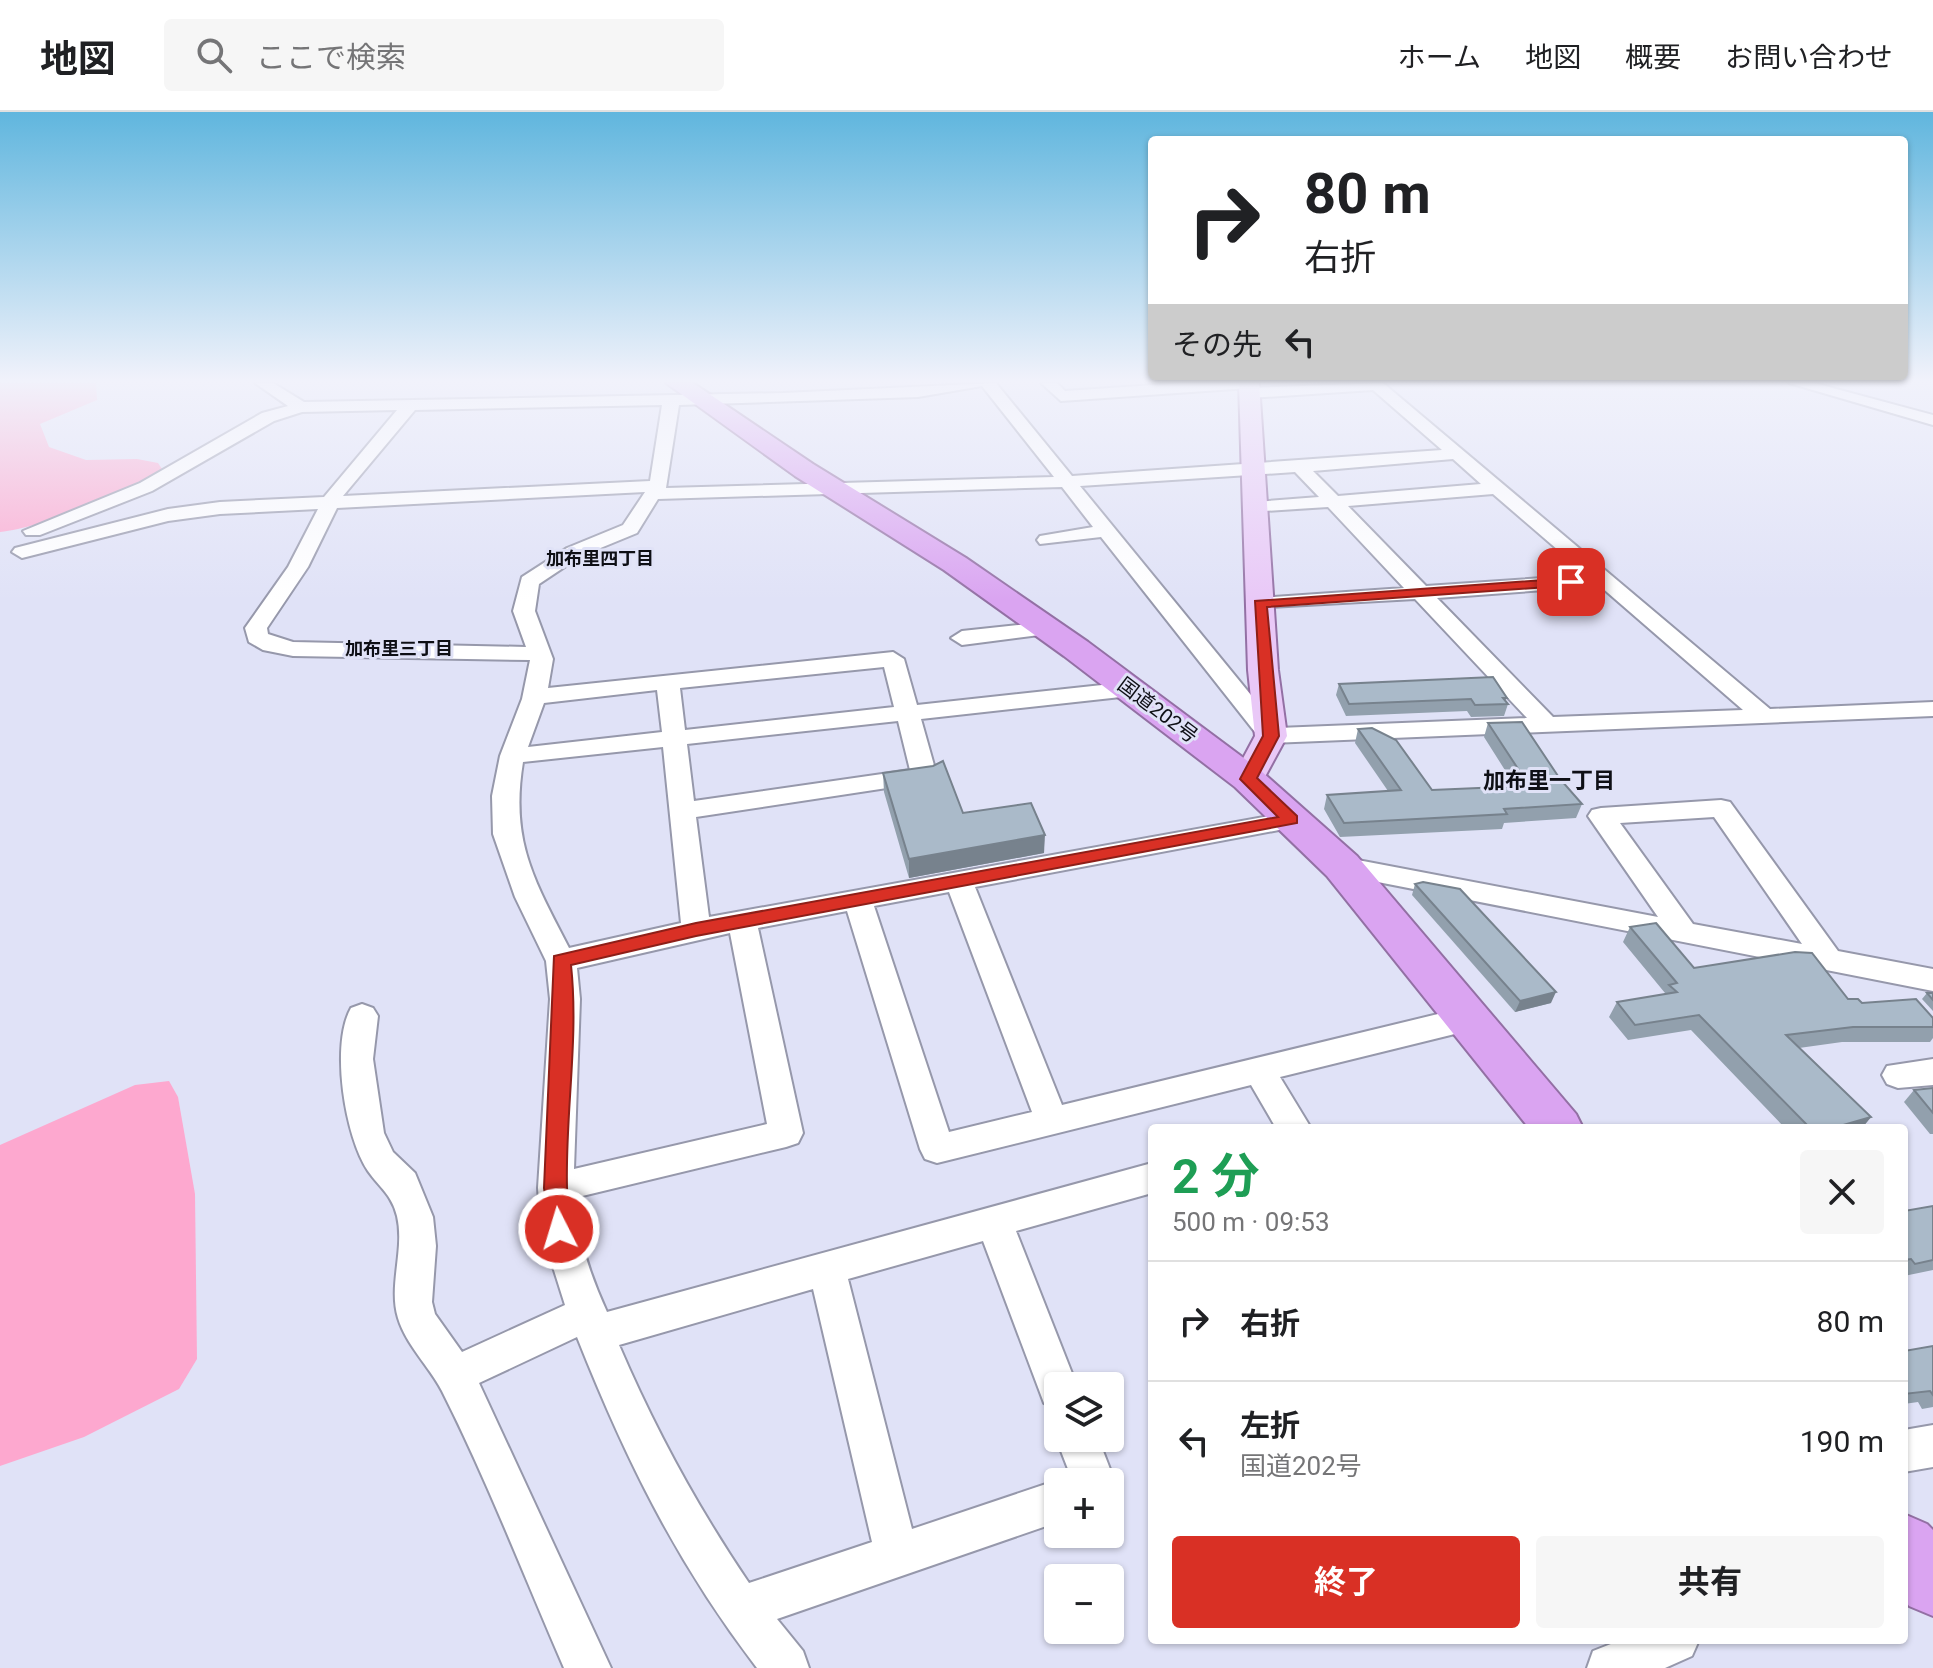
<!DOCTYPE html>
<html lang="ja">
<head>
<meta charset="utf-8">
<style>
	body { margin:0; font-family:Roboto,"Noto Sans JP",sans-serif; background:#f6f6f6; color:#202124; height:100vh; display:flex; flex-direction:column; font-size:30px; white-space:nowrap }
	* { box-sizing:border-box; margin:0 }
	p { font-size:26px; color:#757577 }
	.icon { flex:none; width:44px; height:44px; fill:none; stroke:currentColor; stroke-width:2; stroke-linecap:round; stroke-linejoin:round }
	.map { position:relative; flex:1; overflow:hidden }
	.panel { position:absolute; left:1148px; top:1012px; width:760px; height:520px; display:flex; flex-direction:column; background:#fff; border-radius:8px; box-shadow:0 2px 6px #0004 }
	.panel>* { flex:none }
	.top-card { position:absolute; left:1148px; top:24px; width:760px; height:244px; border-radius:8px; box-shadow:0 2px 6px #0004; background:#fff; color:#202124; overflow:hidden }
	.buttons { position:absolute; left:1044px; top:1260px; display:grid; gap:16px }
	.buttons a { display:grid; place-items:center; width:80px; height:80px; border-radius:8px; background:#fff; box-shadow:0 2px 6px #0004; font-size:40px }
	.pin { position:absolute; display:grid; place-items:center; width:68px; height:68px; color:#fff; margin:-34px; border-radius:16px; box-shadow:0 4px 12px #0006 }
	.me { position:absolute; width:88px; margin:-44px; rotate:355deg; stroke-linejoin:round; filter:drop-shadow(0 0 6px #0008) }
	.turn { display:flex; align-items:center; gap:28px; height:168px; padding:0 24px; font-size:36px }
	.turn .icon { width:104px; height:104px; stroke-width:2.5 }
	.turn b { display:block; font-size:56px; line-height:68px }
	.then { display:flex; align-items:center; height:76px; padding:0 24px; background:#0003; gap:16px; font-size:30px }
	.round { display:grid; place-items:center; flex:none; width:84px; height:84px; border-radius:8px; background:#f6f6f6 }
	.head { display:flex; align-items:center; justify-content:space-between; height:136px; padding:0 24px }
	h1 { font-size:48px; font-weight:700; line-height:60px; color:#1e9e55 }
	.action { display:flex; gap:16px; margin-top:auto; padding:16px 24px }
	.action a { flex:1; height:92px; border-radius:8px; background:#d93025; color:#fff; font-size:32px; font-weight:700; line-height:92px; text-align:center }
	.action a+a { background:#f6f6f6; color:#202124 }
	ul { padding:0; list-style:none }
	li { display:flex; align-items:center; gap:24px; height:120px; padding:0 24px; border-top:2px solid #e0e0e0 }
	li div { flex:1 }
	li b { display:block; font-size:30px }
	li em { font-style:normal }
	header { display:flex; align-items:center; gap:48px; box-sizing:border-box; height:112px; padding:0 40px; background:#fff; border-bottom:2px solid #e0e0e0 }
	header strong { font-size:38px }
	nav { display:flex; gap:44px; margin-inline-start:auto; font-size:28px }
	.search { width:560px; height:72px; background:#f6f6f6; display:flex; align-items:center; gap:20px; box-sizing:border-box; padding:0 28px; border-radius:8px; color:#757577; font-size:30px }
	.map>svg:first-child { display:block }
</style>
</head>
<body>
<header>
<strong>地図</strong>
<div class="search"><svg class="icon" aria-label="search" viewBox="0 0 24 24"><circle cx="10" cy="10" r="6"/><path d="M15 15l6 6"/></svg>ここで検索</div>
<nav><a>ホーム</a><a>地図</a><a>概要</a><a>お問い合わせ</a></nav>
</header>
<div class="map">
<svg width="1933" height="1556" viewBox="0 0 1933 1556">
	<rect width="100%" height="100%" fill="#e0e2f7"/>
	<g fill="#fda8cf">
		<path d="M0,271H96L97,288L40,312L49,335L86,348L137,347L158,351L162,357C131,383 42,415 0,420Z"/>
		<polygon points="169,969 178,985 195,1082 197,1247 179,1277 84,1325 0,1354 0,1033 135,973"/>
	</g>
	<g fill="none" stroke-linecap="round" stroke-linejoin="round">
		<defs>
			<g id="minor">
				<path d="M255,271H273L304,290L783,281L996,271L1072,364L1442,338L1373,278L1249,286L1241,281L1249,276L1383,271L1770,597L1933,590V604L1271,631L1262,629L1101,425L1040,432L1037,428L1040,424L1093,415L1062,375L658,387L637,421L581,444L539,472L535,499L553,547L548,576L893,540L904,547L917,593L1130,570L1142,577L1130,584L921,607L937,664L933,669L696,705L709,805L1291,700L1300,702L1304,708L1300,714L975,775L1062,993L1471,894L1482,898L1487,906L1482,914L1471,918L1280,965L1311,1016H1276L1251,973L937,1051L925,1047L920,1037L847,799L758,816L803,1021L798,1031L786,1035L574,1086C578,1127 590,1163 607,1200L1152,1051V1081L1016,1119L1077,1274H1058V1296L1044,1291L983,1129L848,1167L912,1417L1058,1368L1064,1370H1058V1410L777,1507L803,1539L809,1556H757C676,1450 626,1348 577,1225L479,1271L611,1556H564C524,1464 487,1368 442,1279C429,1254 406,1233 398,1206C388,1173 405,1138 397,1104C392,1083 380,1076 368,1059C345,1025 330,933 351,896L362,892L373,896L378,904L373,947L384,1021L393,1040L415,1061L433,1105L436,1134L432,1190L435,1202L462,1240L565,1193L541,1117L538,1076L550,887L546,849L515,785L493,722L492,684L500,644L522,587L530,548L293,544L263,538L249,530L245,516L288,455L318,397L220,402L168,409L22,446L12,440L15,436L168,397L220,390L324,385L397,298L302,300L274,309L152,379L40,423H26L23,419L140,371L262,301L288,294ZM982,274L1054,365L666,376L679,293L918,285ZM662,293L650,369L343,384L415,298ZM1453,347L1481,372L1338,384L1313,359ZM1295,360L1319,385L1255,390L1248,392V400L1328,395L1404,476L1260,486L1253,488L1249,492L1253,496L1415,487L1527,606L1278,616L1080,374ZM645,380L623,413L567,436L522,465L513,499L526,535L293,530L268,522L267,516L308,455L337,396ZM1493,382L1587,463L1426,474L1348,394ZM1600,474L1743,598L1553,605L1437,486ZM884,555L894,595L685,618L680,576ZM657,578L662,620L528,635L544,591ZM898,609L910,658L694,689L687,632ZM663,635L681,811L569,836C534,768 510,729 523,650ZM949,780L1032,1000L949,1020L874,794ZM730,821L767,1012L574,1057L580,887L577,856ZM813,1177L872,1430L749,1471C698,1396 655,1317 619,1233Z"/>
				<polygon points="1041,271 1057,271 1065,279 1184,271 1257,271 1249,276 1061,289"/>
				<polygon points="1789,271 1814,271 1933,303 1933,313"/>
				<polygon points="1047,510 1055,511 1058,516 1055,521 962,533 951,526 962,519"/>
				<path d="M1721,688L1730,690L1838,839L1933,857V879L1342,763L1332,760L1328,754L1332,748L1342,745L1658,805L1588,704L1592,698L1601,696ZM1714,705L1802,832L1693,812L1620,711Z"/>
				<polygon points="1933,947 1933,973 1898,976 1887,972 1882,963 1887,954"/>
				<polygon points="1933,1313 1933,1355 1904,1360 1904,1318"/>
				<polygon points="1058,1322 1058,1326 1098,1326 1115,1370 1110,1382 1110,1370 1073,1370 1056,1326"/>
				<polygon points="1621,1528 1699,1528 1692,1544 1665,1556 1587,1556 1593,1539"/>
			</g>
			<polygon id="major" points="1239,271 1259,271 1278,558 1287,624 1260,674 1248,677 1236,674 1232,667 1255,624 1248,558"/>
			<g id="highway">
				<polygon points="666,271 693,271 813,352 966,446 1088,530 1261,659 1357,744 1576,1002 1583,1016 1529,1016 1327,764 1235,675 1064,544 944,458 795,364"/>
				<polygon points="1904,1402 1927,1412 1933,1418 1933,1504 1909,1494 1904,1487"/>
			</g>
		</defs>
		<use href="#minor" stroke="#9698ab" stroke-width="4"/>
		<use href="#major" stroke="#9370a4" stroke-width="4"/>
		<use href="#highway" stroke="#9370a4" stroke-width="4"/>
		<use href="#minor" fill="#fff" fill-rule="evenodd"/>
		<use href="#major" fill="#e9c8f7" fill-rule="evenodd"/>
		<use href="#highway" fill="#daa4f1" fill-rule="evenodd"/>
	</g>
	<g fill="#92a0ad">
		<polygon points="1339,572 1507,586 1505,589 1508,592 1504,604 1471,605 1467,599 1346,604 1336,583"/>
		<polygon points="1488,611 1560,667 1582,692 1576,706 1504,711 1502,717 1340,725 1324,697 1327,683 1388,679 1355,631 1358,617 1432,678 1515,674 1484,625"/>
		<polygon points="883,661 963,701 1044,741 909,766 884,680"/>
		<polygon points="1415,772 1551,891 1515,900 1412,783"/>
		<polygon points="1630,815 1694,856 1933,906 1933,926 1930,930 1842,930 1799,936 1871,1005 1862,1016 1785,1016 1691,918 1628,928 1609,905 1617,890 1664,882 1665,881 1623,830"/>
		<polygon points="1927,881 1933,881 1933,899 1922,887"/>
		<polygon points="1933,976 1933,1022 1930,1022 1904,990 1914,978"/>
		<polygon points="1933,1094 1933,1158 1904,1164 1904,1099"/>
		<polygon points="1933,1234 1933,1295 1922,1297 1918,1290 1904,1292 1904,1239"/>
	</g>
	<g fill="#77828d">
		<polygon points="1045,723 1044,741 909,766 909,747"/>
		<polygon points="1556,880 1551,891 1515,900 1520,889"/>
		<polygon points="1871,1005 1862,1016 1833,1016"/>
	</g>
	<g fill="#aabac9" stroke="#77828d" stroke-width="2">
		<polygon points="1493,565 1507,586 1503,586 1508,592 1475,593 1471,587 1349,592 1339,572"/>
		<polygon points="1522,610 1560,667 1582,692 1504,697 1507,702 1344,711 1327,683 1401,678 1358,617 1372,616 1396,628 1432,678 1525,674 1522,669 1526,669 1488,611"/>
		<polygon points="943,649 963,701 1031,691 1045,723 909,747 883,661 933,654"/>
		<polygon points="1423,770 1460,777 1556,880 1520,889 1415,772"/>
		<polygon points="1656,811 1694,856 1795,840 1812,841 1848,887 1858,887 1862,891 1916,887 1933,906 1933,915 1853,915 1786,923 1871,1005 1833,1016 1810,1016 1699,903 1635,913 1617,890 1677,880 1669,873 1677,871 1630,815"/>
		<polygon points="1927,881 1933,881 1933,888"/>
		<polygon points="1933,976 1933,1001 1914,978"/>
		<polygon points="1933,1094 1933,1148 1915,1152 1911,1147 1904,1148 1904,1099"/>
		<polygon points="1933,1234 1933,1283 1930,1279 1904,1282 1904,1239"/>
	</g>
	<linearGradient id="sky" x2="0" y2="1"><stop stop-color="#60b6de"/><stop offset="0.55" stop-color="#f1f2fb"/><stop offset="1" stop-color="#f1f2fb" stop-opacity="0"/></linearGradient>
	<rect width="1933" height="489" fill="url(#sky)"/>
	<path fill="#d93025" stroke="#8d1f18" stroke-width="2" d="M1571,466L1577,470L1576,473L1267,495L1279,624L1257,666L1297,704V711L696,824L571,853C579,927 565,1002 567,1076C568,1091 575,1110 568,1124L559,1127L551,1124L544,1076L554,844L696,811L1278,705L1240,667L1263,624L1255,489Z"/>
	<g text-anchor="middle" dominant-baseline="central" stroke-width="6" stroke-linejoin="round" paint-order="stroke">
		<g font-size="18" font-weight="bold" fill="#0e0f15" stroke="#e0e2f7">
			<text x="600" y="446">加布里四丁目</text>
			<text x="399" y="536">加布里三丁目</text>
		</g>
		<g font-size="20" fill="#0e0f15" stroke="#e0e2f7">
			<text transform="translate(1158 598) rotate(37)">国道202号</text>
		</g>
		<g font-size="22" font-weight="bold" fill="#0e0f15" stroke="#e0e2f7">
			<text x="1549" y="668">加布里一丁目</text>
		</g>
	</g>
</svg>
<div class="buttons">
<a><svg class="icon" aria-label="layers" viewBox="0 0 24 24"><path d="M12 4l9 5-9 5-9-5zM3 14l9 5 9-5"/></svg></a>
<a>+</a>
<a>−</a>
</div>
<div class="pin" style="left:1571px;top:470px;background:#d93025"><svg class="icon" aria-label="arrive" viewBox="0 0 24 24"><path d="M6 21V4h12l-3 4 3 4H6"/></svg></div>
<svg class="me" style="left:559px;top:1117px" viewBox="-20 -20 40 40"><circle r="17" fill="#d93025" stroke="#fff" stroke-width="3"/><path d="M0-11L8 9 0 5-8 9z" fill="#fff"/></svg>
<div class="top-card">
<div class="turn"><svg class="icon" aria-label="right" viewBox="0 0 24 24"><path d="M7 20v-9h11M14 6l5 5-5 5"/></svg><div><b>80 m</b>右折</div></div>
<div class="then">その先<svg class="icon" aria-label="left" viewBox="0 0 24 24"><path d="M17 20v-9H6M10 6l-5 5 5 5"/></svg></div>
</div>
<section class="panel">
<div class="head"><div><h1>2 分</h1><p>500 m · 09:53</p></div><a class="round"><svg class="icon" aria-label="close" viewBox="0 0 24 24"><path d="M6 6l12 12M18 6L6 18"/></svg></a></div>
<ul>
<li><svg class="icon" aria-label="right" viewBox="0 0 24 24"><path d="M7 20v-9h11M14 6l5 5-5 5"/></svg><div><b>右折</b></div><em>80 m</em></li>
<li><svg class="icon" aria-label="left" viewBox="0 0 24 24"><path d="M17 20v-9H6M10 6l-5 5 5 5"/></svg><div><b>左折</b><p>国道202号</p></div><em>190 m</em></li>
</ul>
<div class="action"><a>終了</a><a>共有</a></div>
</section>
</div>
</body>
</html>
